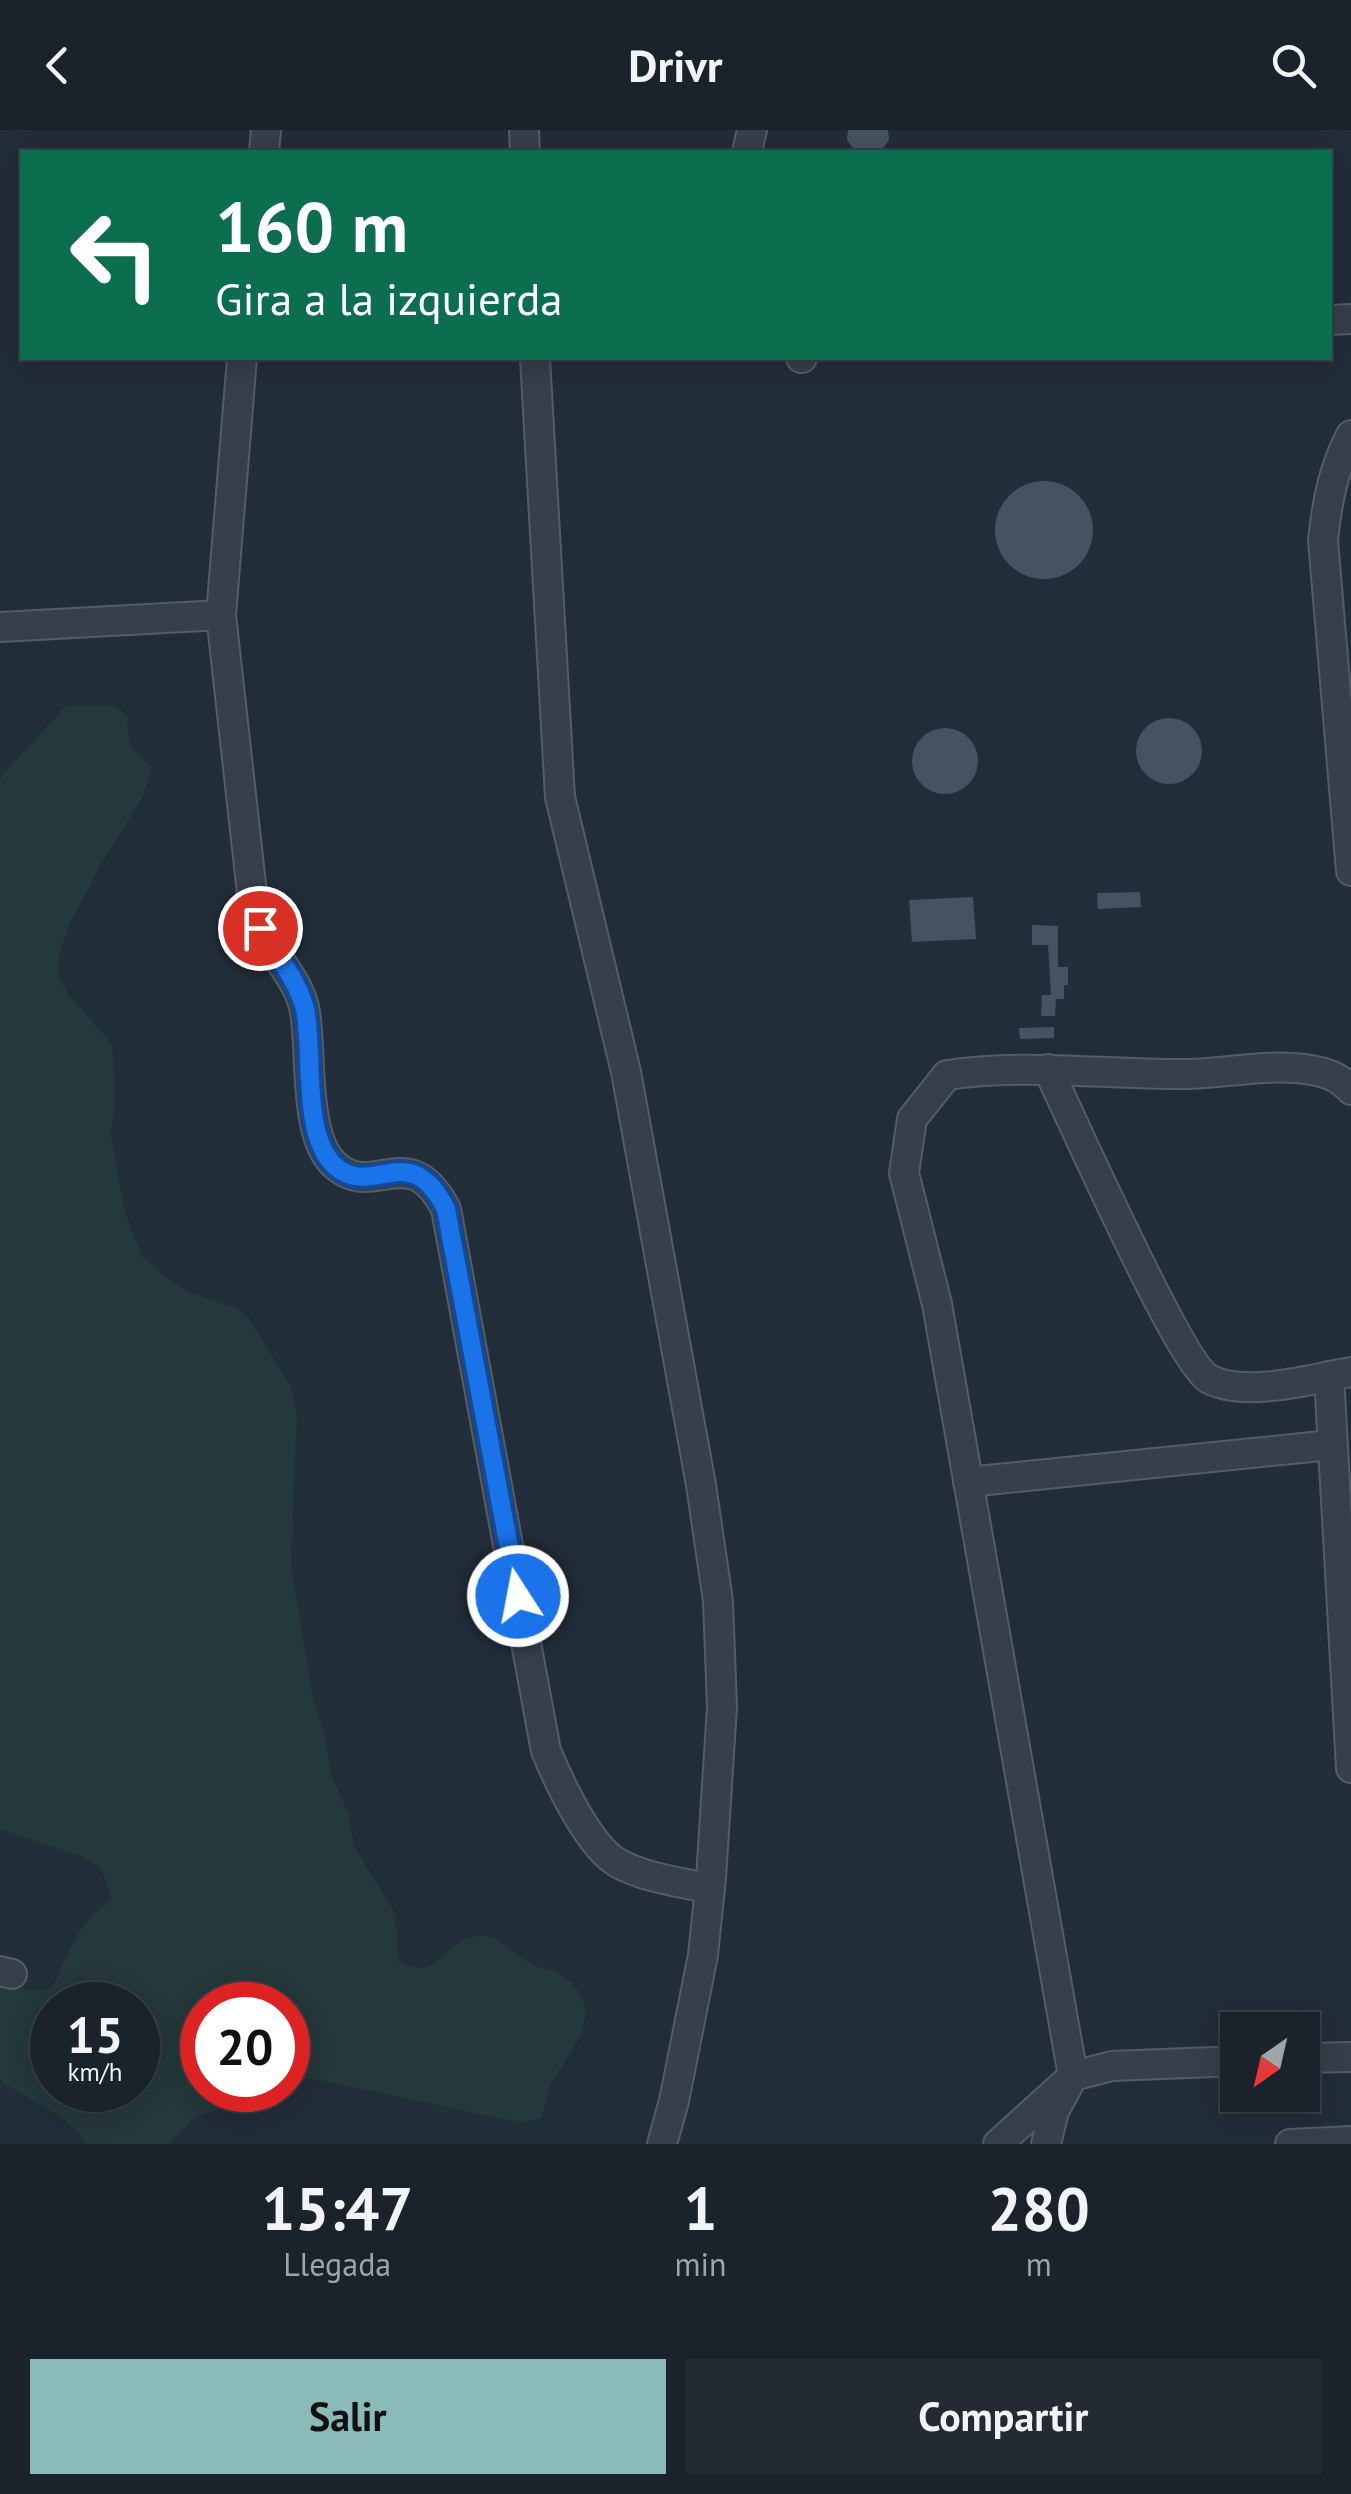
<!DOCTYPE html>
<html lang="es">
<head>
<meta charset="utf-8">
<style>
	body { margin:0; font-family:"PT Sans",sans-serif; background:#232a34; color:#f1f3f6; height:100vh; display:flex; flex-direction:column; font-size:38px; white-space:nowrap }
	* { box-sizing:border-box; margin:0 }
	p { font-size:32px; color:#9fa4a9 }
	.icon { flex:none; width:55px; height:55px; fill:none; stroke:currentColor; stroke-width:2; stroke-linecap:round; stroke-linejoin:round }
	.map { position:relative; height:2014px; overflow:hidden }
	.details { display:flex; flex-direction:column; background:#1a222c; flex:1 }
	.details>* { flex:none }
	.hud { position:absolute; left:20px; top:20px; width:1312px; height:210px; border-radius:0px; box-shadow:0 5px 25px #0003,0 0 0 2px #383f48; background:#0b6e4f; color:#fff; overflow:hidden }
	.needle { width:65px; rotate:214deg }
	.controls { position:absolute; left:1220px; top:1882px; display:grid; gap:20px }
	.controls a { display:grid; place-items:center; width:100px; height:100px; border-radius:0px; background:#1a222c; box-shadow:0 5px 25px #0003,0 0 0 2px #383f48; font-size:50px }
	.speed { position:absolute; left:30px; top:1852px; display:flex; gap:20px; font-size:50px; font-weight:700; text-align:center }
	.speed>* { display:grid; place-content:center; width:130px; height:130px; border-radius:50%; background:#1a222c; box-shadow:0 5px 25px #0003,0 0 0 2px #383f48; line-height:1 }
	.speed small { font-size:25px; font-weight:400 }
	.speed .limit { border:15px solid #d22; background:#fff; color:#111 }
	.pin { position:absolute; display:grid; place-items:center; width:85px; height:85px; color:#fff; margin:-42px; border:5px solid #fff; border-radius:50%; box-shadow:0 2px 10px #0007 }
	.me { position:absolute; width:110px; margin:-55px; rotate:349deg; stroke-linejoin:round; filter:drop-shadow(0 0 8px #0008) }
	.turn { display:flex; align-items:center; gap:35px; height:210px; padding:0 30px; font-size:45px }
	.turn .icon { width:130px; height:130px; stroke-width:2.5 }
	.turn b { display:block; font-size:70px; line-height:85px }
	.eta { display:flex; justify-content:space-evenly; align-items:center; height:170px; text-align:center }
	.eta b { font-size:60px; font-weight:600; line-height:70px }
	.primary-button { display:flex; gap:20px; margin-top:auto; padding:20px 30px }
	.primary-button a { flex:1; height:115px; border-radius:0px; background:#8bbbb9; color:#111; font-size:40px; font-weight:600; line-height:115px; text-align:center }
	.primary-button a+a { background:#232a34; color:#f1f3f6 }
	header { display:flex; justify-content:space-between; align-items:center; height:130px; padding:0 30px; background:#1a222c; font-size:45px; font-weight:600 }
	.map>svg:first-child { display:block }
</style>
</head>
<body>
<header><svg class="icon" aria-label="back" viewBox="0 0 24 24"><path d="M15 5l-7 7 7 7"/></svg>Drivr<svg class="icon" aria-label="search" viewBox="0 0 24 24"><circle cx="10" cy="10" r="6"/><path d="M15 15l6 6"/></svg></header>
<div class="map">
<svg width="1351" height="2014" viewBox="0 0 1351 2014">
	<rect width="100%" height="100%" fill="#222d3a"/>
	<path fill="#24393b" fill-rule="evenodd" d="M66,576H116L128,587C127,616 131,620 153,637L142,668L100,736L69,795L58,827V843L67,863L112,914L115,967L111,1005L125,1082L141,1125L163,1145L189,1162L237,1179L248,1187L290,1255L297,1283L291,1436L313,1568L326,1608L330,1641L349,1685L354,1716L395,1783L399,1832C439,1852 439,1816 472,1807C498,1801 507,1819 526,1831C539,1839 556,1840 568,1850C607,1882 570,1921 552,1952C547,1962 546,1977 541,1989L524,1992L508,1990L310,1948L288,1949V1875H202V1960H261L247,1969L194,1988L169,2014H88C67,1983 30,1972 0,1950V1852L35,1861L52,1858C70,1821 76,1794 112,1770L101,1738L82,1726L0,1699V648ZM52,1875H138V1960H52Z"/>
	<g fill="#455361">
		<polygon points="848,0 888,0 889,10 880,22 856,22 847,10"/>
		<circle cx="1044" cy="400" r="49"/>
		<circle cx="1169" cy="621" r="33"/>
		<circle cx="945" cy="631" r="33"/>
		<polygon points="1140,762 1141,777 1098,779 1097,763"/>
		<polygon points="973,767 976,809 912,812 909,770"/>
		<polygon points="1032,795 1058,796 1058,837 1068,837 1068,855 1064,855 1064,869 1056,869 1055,886 1041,886 1042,865 1051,865 1048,815 1032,815"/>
		<polygon points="1054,897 1054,908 1020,909 1019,898"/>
	</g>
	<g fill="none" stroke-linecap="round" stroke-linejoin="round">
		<defs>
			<g id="minor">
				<polyline points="524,0 525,22"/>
				<polyline points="264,22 266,0"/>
				<polyline points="747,22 752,0"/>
				<polyline points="1330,190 1351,189"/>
				<path d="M242,228L221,485L253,772C255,782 257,792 262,801C275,829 300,851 305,882C312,922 303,1009 336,1036C375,1070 409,1008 446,1079L546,1621C559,1652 589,1717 618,1733C644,1748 681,1752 710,1759"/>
				<polyline points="535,228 560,667 626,942 701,1355 718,1471 722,1577 711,1748 703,1825 674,1971 662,2014"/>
				<polyline points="801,228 802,228"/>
				<path d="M1351,305C1333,339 1327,373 1323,410L1351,741"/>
				<polyline points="0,497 221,485"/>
				<path d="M1048,939C1070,985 1180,1233 1209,1249C1245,1268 1312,1249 1351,1242"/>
				<polyline points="1329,1246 1351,1638"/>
				<polyline points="968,1352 1331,1315"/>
				<polyline points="0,1841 12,1844"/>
				<polyline points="1302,1928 1351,1927"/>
				<path d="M998,2014L1073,1946L937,1174L904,1043L912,989L947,945C1027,933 1106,945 1187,944C1228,943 1270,933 1311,940C1328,943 1339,947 1351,960"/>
				<polyline points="1046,2014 1054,1981 1073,1946 1112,1936 1238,1931"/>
				<polyline points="1290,2014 1351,2011"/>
			</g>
		</defs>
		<use href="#minor" stroke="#535d68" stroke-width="32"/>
		<use href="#minor" stroke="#363f4a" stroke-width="28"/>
	</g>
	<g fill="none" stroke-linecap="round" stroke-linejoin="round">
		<defs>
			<path id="route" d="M260,798C275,824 298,850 305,879C314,921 301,1005 335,1036C373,1070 409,1006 446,1079L518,1466"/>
		</defs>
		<use href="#route" stroke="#114b97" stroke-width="25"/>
		<use href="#route" stroke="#1a73e8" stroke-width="18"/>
	</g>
</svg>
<div class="controls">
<a><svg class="needle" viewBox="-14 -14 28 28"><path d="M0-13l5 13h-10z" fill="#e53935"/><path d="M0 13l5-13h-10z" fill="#9fa4a9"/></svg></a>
</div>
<div class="speed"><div>15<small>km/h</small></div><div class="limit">20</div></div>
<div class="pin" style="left:260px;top:798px;background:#d93025"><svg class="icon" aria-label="arrive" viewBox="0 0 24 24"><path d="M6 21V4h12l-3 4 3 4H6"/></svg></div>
<svg class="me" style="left:518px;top:1466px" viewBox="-20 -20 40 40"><circle r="17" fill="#1a73e8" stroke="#fff" stroke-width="3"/><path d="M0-11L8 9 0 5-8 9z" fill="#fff"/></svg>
<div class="hud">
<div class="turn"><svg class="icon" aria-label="left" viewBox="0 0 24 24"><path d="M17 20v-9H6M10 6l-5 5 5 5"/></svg><div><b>160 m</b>Gira a la izquierda</div></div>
</div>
</div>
<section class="details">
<div class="eta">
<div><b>15:47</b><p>Llegada</p></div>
<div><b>1</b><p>min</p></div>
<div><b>280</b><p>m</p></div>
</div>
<div class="primary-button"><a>Salir</a><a>Compartir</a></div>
</section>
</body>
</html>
